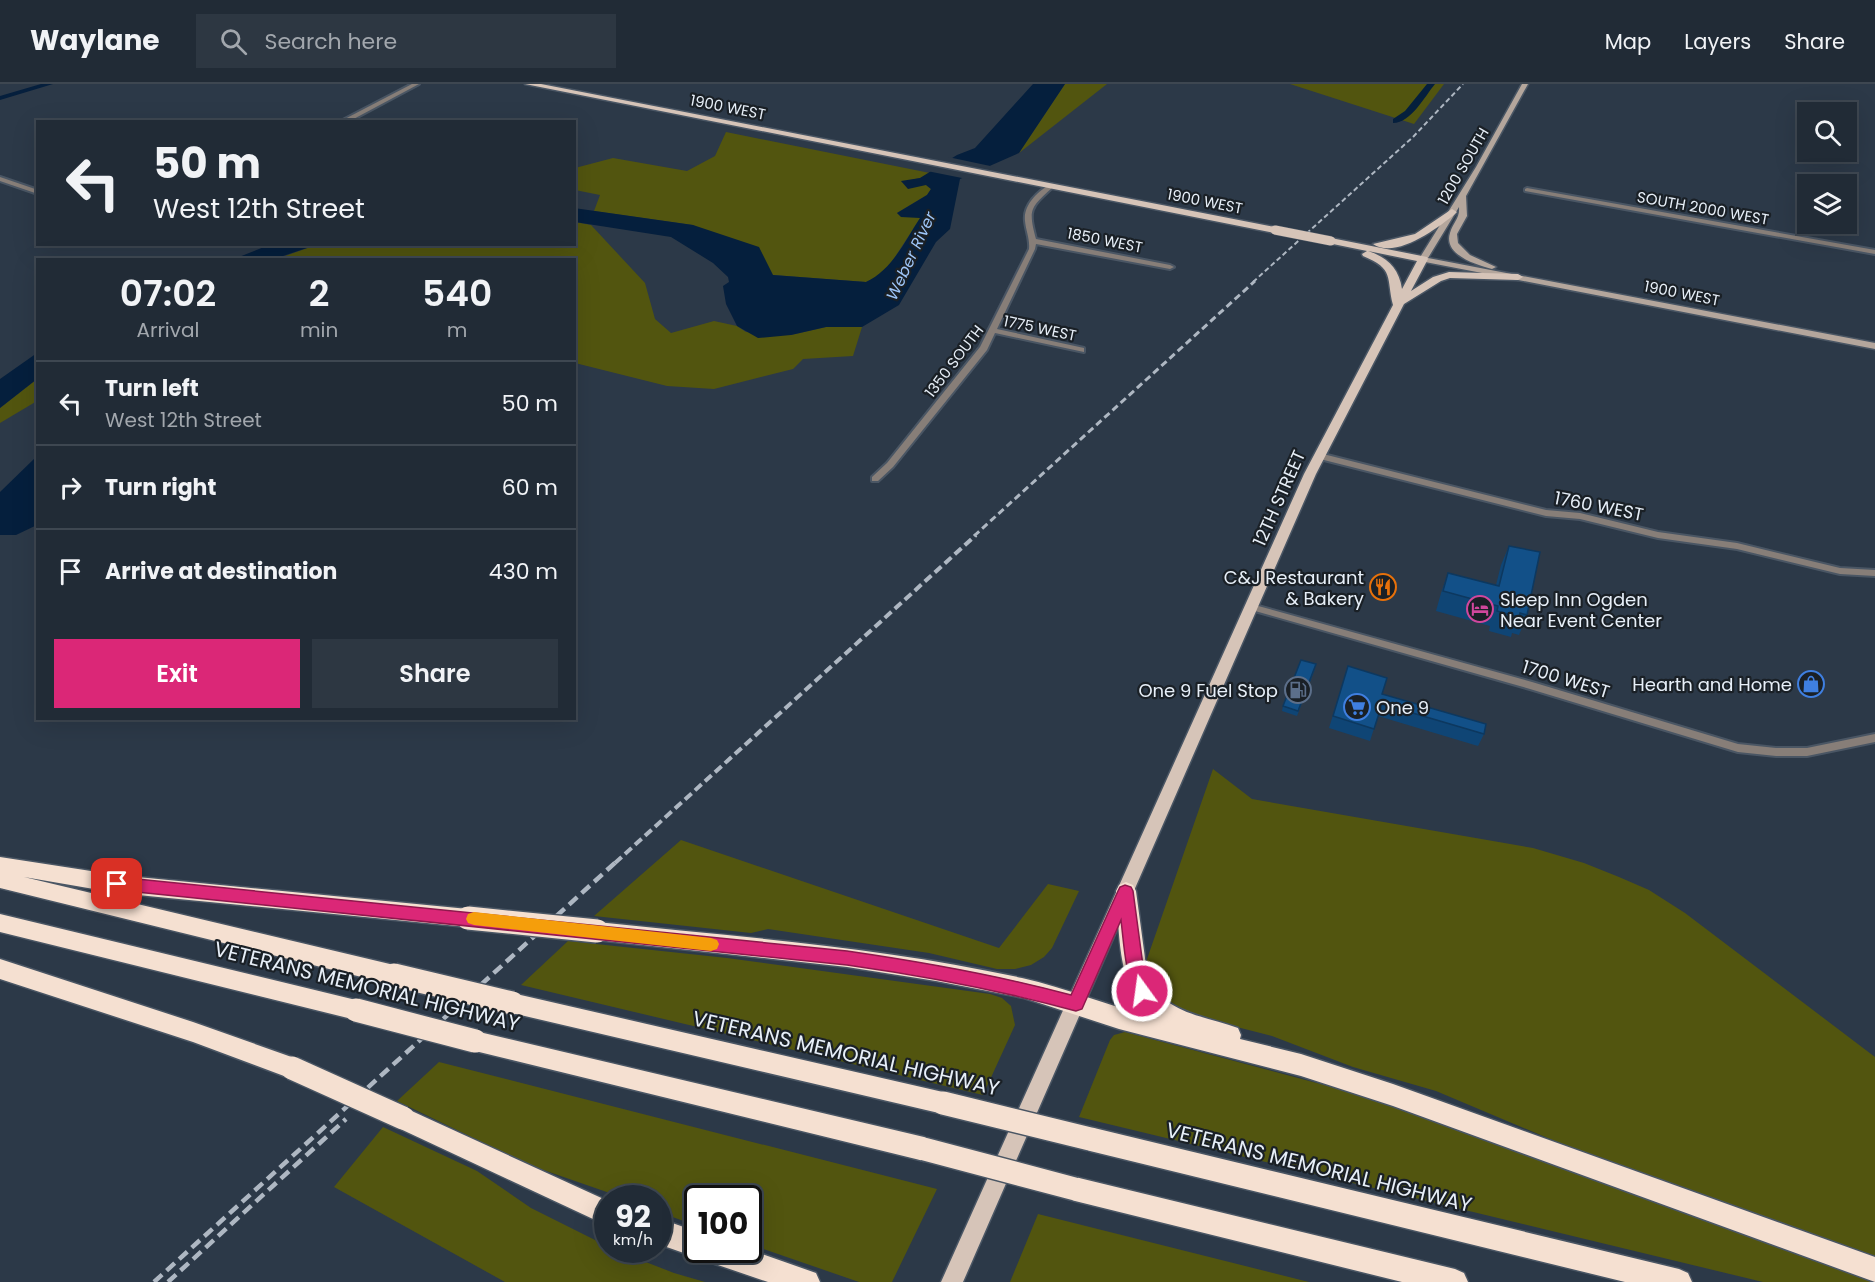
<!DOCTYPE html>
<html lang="en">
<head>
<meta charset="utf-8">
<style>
	body { margin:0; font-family:Poppins,sans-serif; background:#2d3742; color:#f1f3f6; height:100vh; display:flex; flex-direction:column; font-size:22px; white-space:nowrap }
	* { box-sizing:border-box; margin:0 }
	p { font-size:20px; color:#a2a7ad }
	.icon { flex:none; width:33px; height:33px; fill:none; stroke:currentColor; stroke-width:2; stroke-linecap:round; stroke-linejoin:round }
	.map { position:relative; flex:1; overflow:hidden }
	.sheet { position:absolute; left:36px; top:174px; width:540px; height:462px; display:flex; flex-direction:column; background:#212b36; border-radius:0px; box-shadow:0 6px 24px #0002,0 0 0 2px #3e4751 }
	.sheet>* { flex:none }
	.top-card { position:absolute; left:36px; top:36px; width:540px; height:126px; border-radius:0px; box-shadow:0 6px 24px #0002,0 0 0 2px #3e4751; background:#212b36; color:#f1f3f6; overflow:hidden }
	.controls { position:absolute; left:1797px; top:18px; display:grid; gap:12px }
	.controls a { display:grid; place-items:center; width:60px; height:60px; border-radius:0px; background:#212b36; box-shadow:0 6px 24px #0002,0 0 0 2px #3e4751; font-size:30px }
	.speed { position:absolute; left:594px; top:1101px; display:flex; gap:12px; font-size:30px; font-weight:700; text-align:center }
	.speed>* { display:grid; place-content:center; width:78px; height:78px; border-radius:50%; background:#212b36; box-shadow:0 6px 24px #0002,0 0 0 2px #3e4751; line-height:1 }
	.speed small { font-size:15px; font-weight:400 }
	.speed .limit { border:3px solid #111; border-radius:9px; background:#fff; color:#111 }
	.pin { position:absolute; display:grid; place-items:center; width:51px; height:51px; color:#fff; margin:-26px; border-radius:12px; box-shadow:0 3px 9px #0006 }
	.me { position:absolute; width:66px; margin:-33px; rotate:346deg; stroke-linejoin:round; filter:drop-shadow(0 0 4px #0008) }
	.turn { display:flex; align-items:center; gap:21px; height:126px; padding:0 18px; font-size:27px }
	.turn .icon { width:78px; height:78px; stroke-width:2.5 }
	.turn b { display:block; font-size:42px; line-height:51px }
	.eta { display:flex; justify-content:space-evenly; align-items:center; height:102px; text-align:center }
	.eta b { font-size:36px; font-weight:600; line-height:42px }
	.cta { display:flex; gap:12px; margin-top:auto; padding:12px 18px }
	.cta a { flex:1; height:69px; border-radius:0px; background:#db2777; color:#fff; font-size:24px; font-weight:600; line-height:69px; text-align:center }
	.cta a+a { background:#2d3742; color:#f1f3f6 }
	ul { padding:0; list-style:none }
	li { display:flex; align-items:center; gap:18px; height:84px; padding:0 18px; border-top:2px solid #3e4751 }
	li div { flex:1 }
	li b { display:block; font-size:22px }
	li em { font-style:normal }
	header { display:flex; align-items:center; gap:36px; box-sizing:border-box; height:84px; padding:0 30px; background:#212b36; border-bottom:2px solid #3e4751 }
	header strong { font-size:28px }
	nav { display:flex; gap:33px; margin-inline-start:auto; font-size:21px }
	.search { width:420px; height:54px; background:#2d3742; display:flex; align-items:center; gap:15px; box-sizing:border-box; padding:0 21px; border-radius:0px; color:#a2a7ad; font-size:22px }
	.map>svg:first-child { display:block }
</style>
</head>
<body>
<header>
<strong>Waylane</strong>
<div class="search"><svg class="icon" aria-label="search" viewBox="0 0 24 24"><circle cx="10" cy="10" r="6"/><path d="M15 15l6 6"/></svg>Search here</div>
<nav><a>Map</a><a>Layers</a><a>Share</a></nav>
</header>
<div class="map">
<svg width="1875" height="1198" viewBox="0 0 1875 1198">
	<rect width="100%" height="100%" fill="#2c3948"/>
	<g fill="#52550f">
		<polygon points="1065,0 1107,0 1019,69"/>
		<polygon points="1290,0 1444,0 1414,40"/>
		<polygon points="726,48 930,89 920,94 901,98 926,101 931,105 927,111 897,129 902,133 921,133 893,176 879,192 866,198 773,191 693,141 594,127 600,111 575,106 575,84 613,74 687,87 715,72"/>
		<polygon points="575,138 591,141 645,199 655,235 671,249 714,237 737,242 746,248 791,251 826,243 862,243 853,272 803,275 793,285 714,305 667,302 575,279 574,176 274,176 316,161 574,160"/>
		<polygon points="37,295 37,317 0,339 0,324"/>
		<polygon points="1213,685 1252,715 1533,764 1584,779 1619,793 1649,806 1685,829 1875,973 1875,1172 1595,1074 1436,1007 1353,983 1272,952 1198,933 1167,919 1153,905 1147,891 1147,875"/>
		<polygon points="681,756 999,864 1048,800 1079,807 1052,864 1044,873 1031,881 1015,885 997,885 929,869 768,845 751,849 594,832"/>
		<polygon points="568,857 727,874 990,910 1002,914 1011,922 1015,941 983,1011 521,901"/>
		<polygon points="1125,948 1373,1014 1875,1198 1763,1198 1079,1033 1110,956 1114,951"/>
		<polygon points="439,978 937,1105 892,1198 859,1198 749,1160 748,1114 698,1114 697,1142 659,1128 658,1114 624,1114 529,1081 397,1017"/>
		<polygon points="383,1043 477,1087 531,1124 607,1162 608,1166 615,1166 674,1189 705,1198 505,1198 334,1103"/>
		<polygon points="1038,1130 1309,1198 1010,1198"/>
	</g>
	<g fill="#051f3d">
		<path d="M1033,0H1065L1019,69L960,95L950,145L936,158L899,221L862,243H826L791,251L758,254L737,242L726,220L723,202L729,198L728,193L713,179L671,153L575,138L574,124L693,141L759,163L773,191L866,198C892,186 905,157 920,134L901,133L897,129L927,111L931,105L926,101L908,105L901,97L920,94L957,71L975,64Z"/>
		<polygon points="269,161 269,160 316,161 274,175 234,175"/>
		<polygon points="37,269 37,295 0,324 0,295"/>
		<polygon points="37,372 37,441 16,451 0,451 0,408"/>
	</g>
	<polygon fill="#2c3948" points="948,73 995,83 967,95 927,87"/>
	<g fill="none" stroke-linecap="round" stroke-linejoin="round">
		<g fill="#051f3d" fill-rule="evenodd">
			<polygon points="41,0 53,0 0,16 0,12"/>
			<path d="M1427,0H1435C1425,12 1411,39 1393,39V35L1405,27Z"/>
		</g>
		<defs>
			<g id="street">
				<polygon points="412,0 419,0 348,38 339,38"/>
				<polygon points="0,93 38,106 38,110 0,97"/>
				<path d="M1051,100L1053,101V103C1030,124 1028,125 1036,155L1170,181L1174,183L1170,185L1036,160L1035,165L997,245L1084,264V268L995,249L987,266L893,383L878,397H872V393L887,379L980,263L1029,165C1030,155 1026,147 1025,137C1023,121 1038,107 1051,100Z"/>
				<polygon points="1527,104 1875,166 1875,170 1525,107 1525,105"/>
				<polygon points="1319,369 1546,426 1580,429 1658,448 1737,459 1840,484 1875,486 1875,492 1840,490 1737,465 1658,454 1580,435 1546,432 1316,374 1315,372"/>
				<polygon points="1251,520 1532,598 1738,660 1776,664 1807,664 1875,650 1875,658 1807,672 1776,672 1738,668 1530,605 1248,525 1246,523"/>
			</g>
			<path id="secondary" d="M1522,0H1528L1466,112L1467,132L1457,150L1458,159L1470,171L1496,183L1492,185C1477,181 1443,171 1450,149C1453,138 1460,135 1459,123L1428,174L1875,259V265L1420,177L1419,175L1476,83Z"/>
			<g id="primary">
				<polygon points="525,0 541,0 1275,143 1280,146 1275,149"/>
				<path d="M1452,125L1457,128L1455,130C1438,144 1395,176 1373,160L1415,150Z"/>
				<path d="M1331,154L1427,173L1428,175L1411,207L1433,193L1449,188L1518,190L1523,193L1518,196L1450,194L1441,197L1404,220L1316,390L963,1198H941L1304,390L1393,221C1386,194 1395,185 1363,172L1362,170L1367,167L1328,159V155ZM1368,167L1417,177L1402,205C1399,184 1387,173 1368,167Z"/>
			</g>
			<g id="highway">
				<polygon points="0,773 117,791 468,825 476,828 479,834 476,840 468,843 117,809 24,793 394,881 402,884 405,891 402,898 394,901 0,804"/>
				<path d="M1126,798L1133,801L1136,807L1147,889C1161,930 1203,931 1238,944L1241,951L1240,955L1301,970L1393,1000L1875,1173V1198L1393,1022L1301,992L1119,945L1024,914L936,897L847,883L597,856L589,853L586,847L589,841L597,838C739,853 883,863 1022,894C1066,904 1109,922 1153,933C1116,906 1120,848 1116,807L1119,801Z"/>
				<polygon points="0,830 356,916 364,919 367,926 364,933 356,936 0,848"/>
				<polygon points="0,875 193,938 300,976 304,984 300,992 292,995 193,958 0,895"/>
				<polygon points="512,909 943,1008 951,1011 955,1019 951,1027 943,1030 512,929 504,926 501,919 504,912"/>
				<polygon points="475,947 924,1053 933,1057 936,1065 933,1073 924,1077 475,967 467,964 464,957 467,950"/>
				<polygon points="403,1023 608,1117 608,1142 394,1042 391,1034 394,1026"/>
				<polygon points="1090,1043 1679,1185 1688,1189 1692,1198 1625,1198 1090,1067 1081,1063 1078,1055 1081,1047"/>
				<polygon points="1075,1093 1455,1185 1464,1189 1468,1198 1402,1198 1075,1117 1066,1114 1062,1105 1066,1096"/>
				<polygon points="658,1134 698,1148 698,1166 748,1165 816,1189 820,1198 768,1198 712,1179 702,1172 698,1174 658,1160"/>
			</g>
		</defs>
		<use href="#street" stroke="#4a5664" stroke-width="4"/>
		<use href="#secondary" stroke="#4a5664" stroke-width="3"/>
		<use href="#primary" stroke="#4a5664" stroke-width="3"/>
		<use href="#highway" stroke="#4a5664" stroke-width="3"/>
		<use href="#street" fill="#877e78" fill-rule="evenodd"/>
		<use href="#secondary" fill="#b4a69c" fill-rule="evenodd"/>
		<use href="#primary" fill="#d6c4b8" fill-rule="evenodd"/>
		<use href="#highway" fill="#f5e0d1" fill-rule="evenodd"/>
		<polyline stroke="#aeb7c2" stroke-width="2" stroke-dasharray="5 3" stroke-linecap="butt" points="1253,198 1413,53 1463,0"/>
		<polyline stroke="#aeb7c2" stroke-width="3" stroke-dasharray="7 4" stroke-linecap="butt" points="974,452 1255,197"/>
		<polyline stroke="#aeb7c2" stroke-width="4" stroke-dasharray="9 4.5" stroke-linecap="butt" points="615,779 976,451"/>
		<g stroke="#aeb7c2" stroke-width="4.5" stroke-dasharray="11 6" stroke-linecap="butt">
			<polyline points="154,1198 617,777"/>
			<polyline points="168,1198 346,1035"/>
		</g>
		<defs>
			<polyline id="primary-bridge" points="1275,146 1331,157"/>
			<g id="highway-bridge">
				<polyline points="468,834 597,847"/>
				<polyline points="394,891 512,919"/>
				<polyline points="356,926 475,957"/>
				<polyline points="292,984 403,1034"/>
				<polyline points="943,1019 1090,1055"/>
				<polyline points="924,1065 1075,1105"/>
			</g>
		</defs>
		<use href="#primary-bridge" stroke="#4a5664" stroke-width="10" stroke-linecap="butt"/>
		<use href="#highway-bridge" stroke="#4a5664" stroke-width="26" stroke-linecap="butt"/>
		<use href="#primary-bridge" stroke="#d6c4b8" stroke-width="9"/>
		<use href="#highway-bridge" stroke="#f5e0d1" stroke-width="23"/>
	</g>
	<g fill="#0f4575">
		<polygon points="1509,462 1527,531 1519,551 1512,549 1511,553 1489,547 1490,542 1436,527 1441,509 1448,489 1496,501 1501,481"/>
		<polygon points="1348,582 1382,610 1484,650 1478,662 1378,632 1370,657 1329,644"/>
		<polygon points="1315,585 1297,632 1282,627 1283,622"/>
	</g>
	<g fill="#125088" stroke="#0d385f" stroke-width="1.5">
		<polygon points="1509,462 1540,468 1527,531 1520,529 1519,533 1497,527 1498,522 1443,507 1448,489 1499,502"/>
		<polygon points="1301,576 1316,580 1298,627 1283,622"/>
		<polygon points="1348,582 1387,594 1382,610 1486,640 1484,650 1382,620 1374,645 1333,632"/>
	</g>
	<path fill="#db2777" stroke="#8e194d" stroke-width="1.5" d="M117,793L847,867C923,878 997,891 1071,911L1118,807L1120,803L1125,801L1131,803L1133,807L1144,889L1150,907L1148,912L1142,914L1136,912C1125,888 1124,861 1121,836L1082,925L1076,927C999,906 925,892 847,881L117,806L111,804L109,800L111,795Z"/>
	<polygon fill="#f59e0b" points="474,828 711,854 717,856 719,860 717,865 711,867 474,841 468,839 466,835 468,830"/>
	<defs>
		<symbol id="restaurant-ring" viewBox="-11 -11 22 22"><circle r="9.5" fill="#1a2026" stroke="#e8710a" stroke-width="1.5"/><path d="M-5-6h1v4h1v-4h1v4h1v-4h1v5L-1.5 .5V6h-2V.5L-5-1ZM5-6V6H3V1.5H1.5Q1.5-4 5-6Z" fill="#e8710a"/></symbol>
		<symbol id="hotel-ring" viewBox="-11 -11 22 22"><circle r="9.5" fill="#1a2026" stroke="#d1479c" stroke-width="1.5"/><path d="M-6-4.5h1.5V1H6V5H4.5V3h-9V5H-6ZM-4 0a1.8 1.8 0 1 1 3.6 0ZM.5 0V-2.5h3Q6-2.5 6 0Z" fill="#d1479c"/></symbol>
		<symbol id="shop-ring" viewBox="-11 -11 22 22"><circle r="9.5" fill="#1a2026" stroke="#3f7fe0" stroke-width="1.5"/><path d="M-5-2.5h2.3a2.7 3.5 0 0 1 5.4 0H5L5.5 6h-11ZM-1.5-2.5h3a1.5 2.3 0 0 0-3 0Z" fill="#3f7fe0"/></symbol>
		<symbol id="fuel-ring" viewBox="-11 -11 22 22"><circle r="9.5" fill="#1a2026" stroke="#5c6f8a" stroke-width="1.5"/><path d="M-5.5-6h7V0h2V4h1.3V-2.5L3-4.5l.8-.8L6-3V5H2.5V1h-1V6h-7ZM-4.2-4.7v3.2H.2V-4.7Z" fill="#5c6f8a"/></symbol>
		<symbol id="supermarket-ring" viewBox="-11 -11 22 22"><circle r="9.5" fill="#1a2026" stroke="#3f7fe0" stroke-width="1.5"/><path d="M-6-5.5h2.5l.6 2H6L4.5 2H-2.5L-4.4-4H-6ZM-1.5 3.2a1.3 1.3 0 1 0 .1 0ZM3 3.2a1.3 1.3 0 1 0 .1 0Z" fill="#3f7fe0"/></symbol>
	</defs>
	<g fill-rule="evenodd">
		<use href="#restaurant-ring" x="1368" y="488" width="30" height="30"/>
		<use href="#hotel-ring" x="1465" y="510" width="30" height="30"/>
		<use href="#shop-ring" x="1796" y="585" width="30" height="30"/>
		<use href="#fuel-ring" x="1283" y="591" width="30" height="30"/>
		<use href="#supermarket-ring" x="1342" y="608" width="30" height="30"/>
	</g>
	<g text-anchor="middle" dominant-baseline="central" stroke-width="4.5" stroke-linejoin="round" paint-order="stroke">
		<g font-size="15" fill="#e7eff8" stroke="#1a2026">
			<text transform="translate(728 23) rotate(11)">1900 WEST</text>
			<text transform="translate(1463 82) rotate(-60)">1200 SOUTH</text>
			<text transform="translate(1205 117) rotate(11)">1900 WEST</text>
			<text transform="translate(1703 124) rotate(10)">SOUTH 2000 WEST</text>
			<text transform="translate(1105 156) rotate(11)">1850 WEST</text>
			<text transform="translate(1682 209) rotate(11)">1900 WEST</text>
			<text transform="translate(1040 244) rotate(12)">1775 WEST</text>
			<text transform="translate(954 277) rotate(-53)">1350 SOUTH</text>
		</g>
		<g font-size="16" font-style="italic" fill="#9ec6f9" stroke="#1a2026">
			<text transform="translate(911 172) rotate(-65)">Weber River</text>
		</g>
		<g font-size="18" fill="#e7eff8" stroke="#1a2026">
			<text transform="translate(1279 414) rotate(-66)">12TH STREET</text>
			<text transform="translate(1599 422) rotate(11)">1760 WEST</text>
			<text transform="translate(1566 595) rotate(17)">1700 WEST</text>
		</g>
		<g font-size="18" fill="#e7eff8" stroke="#1a2026" text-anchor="end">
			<text x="1364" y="493">C&amp;J Restaurant<tspan x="1364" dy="21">&amp; Bakery</tspan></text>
			<text x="1500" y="515" text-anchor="start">Sleep Inn Ogden<tspan x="1500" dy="21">Near Event Center</tspan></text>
			<text x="1792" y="600">Hearth and Home</text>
			<text x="1278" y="606">One 9 Fuel Stop</text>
			<text x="1376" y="623" text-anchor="start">One 9</text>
		</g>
		<g font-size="21" fill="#e7eff8" stroke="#1a2026">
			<text transform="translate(367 902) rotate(14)">VETERANS MEMORIAL HIGHWAY</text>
			<text transform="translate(846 969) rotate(13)">VETERANS MEMORIAL HIGHWAY</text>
			<text transform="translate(1319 1083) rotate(14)">VETERANS MEMORIAL HIGHWAY</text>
		</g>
	</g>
</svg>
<div class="controls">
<a><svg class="icon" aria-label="search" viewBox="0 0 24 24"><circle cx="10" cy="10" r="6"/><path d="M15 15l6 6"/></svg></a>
<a><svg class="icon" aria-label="layers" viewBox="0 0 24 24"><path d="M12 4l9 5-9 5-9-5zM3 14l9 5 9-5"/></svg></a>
</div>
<div class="speed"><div>92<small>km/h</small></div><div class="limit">100</div></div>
<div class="pin" style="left:117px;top:800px;background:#d93025"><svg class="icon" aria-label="arrive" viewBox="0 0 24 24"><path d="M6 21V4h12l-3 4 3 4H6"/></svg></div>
<svg class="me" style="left:1142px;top:907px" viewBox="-20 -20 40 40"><circle r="17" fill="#db2777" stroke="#fff" stroke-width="3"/><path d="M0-11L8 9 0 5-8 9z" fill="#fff"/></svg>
<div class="top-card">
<div class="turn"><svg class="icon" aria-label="left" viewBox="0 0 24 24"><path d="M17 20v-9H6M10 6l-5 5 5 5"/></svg><div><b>50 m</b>West 12th Street</div></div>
</div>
<section class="sheet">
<div class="eta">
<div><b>07:02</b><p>Arrival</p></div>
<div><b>2</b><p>min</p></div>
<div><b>540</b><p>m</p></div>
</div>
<ul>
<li><svg class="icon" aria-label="left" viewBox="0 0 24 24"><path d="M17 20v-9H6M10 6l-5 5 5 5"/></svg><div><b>Turn left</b><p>West 12th Street</p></div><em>50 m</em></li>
<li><svg class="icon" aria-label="right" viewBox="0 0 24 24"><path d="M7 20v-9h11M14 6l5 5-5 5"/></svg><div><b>Turn right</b></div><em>60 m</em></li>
<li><svg class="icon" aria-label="arrive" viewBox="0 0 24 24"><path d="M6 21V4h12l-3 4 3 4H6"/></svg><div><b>Arrive at destination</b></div><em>430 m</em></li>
</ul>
<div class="cta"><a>Exit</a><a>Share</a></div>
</section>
</div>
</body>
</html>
